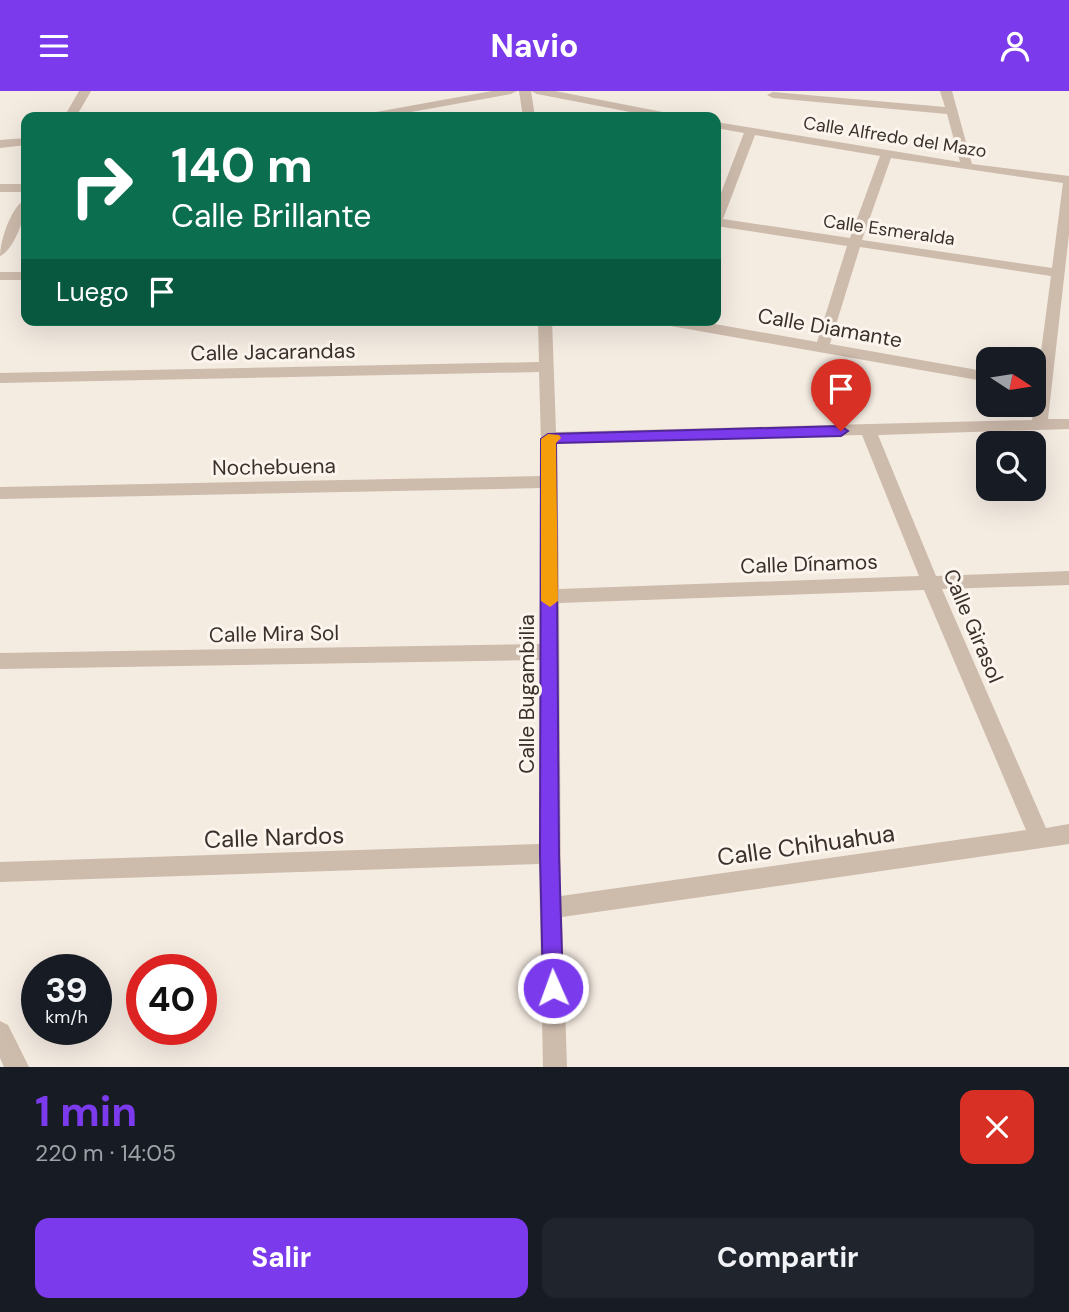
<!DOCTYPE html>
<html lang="es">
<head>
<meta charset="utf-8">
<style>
	body { margin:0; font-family:"DM Sans",sans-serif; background:#20242c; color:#f1f3f6; height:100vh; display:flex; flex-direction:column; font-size:26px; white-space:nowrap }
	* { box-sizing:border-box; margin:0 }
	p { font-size:23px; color:#9ea1a6 }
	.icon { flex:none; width:38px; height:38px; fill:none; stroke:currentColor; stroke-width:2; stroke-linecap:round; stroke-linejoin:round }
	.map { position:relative; height:976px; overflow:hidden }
	.drawer { display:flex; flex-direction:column; background:#171b24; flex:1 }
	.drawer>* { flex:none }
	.hud { position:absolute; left:21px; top:21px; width:700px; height:214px; border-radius:14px; box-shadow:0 7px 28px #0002; background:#0b6e4f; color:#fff; overflow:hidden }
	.needle { width:46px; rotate:102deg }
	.tools { position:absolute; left:976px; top:256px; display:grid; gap:14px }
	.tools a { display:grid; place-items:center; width:70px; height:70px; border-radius:14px; background:#171b24; box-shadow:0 7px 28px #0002; font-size:35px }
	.speed { position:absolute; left:21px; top:863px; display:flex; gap:14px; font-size:35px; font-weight:700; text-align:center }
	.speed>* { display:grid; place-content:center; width:91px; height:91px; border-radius:50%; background:#171b24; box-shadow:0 7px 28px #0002; line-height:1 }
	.speed small { font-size:18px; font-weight:400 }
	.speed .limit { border:10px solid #d22; background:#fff; color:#111 }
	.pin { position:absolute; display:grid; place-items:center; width:60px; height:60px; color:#fff; margin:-72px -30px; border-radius:50% 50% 50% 0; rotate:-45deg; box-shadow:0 0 7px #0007 }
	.pin .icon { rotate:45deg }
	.me { position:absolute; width:77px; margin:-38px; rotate:358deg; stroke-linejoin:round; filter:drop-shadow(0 0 5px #0008) }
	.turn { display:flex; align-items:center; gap:24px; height:147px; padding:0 35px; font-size:32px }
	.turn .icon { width:91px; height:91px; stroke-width:2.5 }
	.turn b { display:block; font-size:49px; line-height:60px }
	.then { display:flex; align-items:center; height:66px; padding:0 35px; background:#0003; gap:14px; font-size:26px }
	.round { display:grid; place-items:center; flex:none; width:74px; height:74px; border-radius:14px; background:#20242c }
	.summary { display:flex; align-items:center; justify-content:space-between; height:119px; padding:0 35px }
	h1 { font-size:42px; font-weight:700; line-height:52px; color:#7c3aed }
	.cta { display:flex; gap:14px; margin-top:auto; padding:14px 35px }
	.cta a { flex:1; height:80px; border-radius:14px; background:#7c3aed; color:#fff; font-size:28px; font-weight:700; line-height:80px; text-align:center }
	.cta a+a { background:#20242c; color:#f1f3f6 }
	header { display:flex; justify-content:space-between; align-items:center; height:91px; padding:0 35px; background:#7c3aed; color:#fff; font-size:32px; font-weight:700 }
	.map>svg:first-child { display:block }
</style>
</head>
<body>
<header><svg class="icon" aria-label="menu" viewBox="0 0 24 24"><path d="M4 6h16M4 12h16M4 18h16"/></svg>Navio<svg class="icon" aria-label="person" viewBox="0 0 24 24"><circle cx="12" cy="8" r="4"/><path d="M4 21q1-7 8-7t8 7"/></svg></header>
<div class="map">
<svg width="1069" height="976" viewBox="0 0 1069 976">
	<rect width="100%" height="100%" fill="#f4ebe1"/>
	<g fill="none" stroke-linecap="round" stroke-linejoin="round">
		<g fill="#cdbbac" fill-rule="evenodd">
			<polygon points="79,0 91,0 76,26 64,26"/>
			<polygon points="492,0 517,0 511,3 383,26 359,26 365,23"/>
			<polygon points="519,0 531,0 535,26 523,26"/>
			<polygon points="531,0 555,0 673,23 679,26 656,26 537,3"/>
			<path d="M940,0H952L972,73L1069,85V143L1048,328H1069V338L878,344L936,485L1069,480V494L942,498L1046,737L1069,733V753L562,826L567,976H543L539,773L0,791V771L539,753L540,569L0,578V562L540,553L542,397L0,408V396L542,385L539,281L0,292V282L539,271L538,229H552L556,341L1032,329L1051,185L860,156L830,253L989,281V291L665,234L658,229H692L817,251L847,155L716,135V115L744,42L716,37V31L960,71L947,23L773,7L767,4L773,1L945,16ZM755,44L880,65L850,147L723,128ZM891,67L1063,92L1052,177L862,149ZM862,344L919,485L559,498L557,352ZM924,499L1026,739L561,805L559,512Z"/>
			<polygon points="26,47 26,54 0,57 0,49"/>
			<rect x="0" y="93" width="26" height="8"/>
			<path d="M26,108C27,123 14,159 0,165C0,150 11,115 26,108Z"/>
			<rect x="0" y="181" width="26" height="8"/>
			<polygon points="0,930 8,934 29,976 4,976 0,967"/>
		</g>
	</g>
	<polygon fill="#7c3aed" stroke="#51269a" stroke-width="2" points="841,335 848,340 841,345 556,352 559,763 563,897 560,904 553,907 546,904 543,897 540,763 541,348 548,343"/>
	<polygon fill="#f59e0b" points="548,343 559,344 561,347 556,352 558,510 550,516 541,510 541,348"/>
	<g text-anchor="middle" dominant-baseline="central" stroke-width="6" stroke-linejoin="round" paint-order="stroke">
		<g font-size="18" fill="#3b302b" stroke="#fbf5ee">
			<text transform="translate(895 46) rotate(9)">Calle Alfredo del Mazo</text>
			<text transform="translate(889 139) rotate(8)">Calle Esmeralda</text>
		</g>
		<g font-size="21" fill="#3b302b" stroke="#fbf5ee">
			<text transform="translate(830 237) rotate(10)">Calle Diamante</text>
			<text transform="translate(273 261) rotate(-1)">Calle Jacarandas</text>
			<text transform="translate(274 376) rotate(-1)">Nochebuena</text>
			<text transform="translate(809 473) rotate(-2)">Calle Dínamos</text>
			<text transform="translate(973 535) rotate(67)">Calle Girasol</text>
			<text transform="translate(274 543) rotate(-1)">Calle Mira Sol</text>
			<text transform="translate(527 603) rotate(-90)">Calle Bugambilia</text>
		</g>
		<g font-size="24" fill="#3b302b" stroke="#fbf5ee">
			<text transform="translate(274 746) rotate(-2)">Calle Nardos</text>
			<text transform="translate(806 754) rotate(-8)">Calle Chihuahua</text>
		</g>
	</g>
</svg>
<div class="tools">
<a><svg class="needle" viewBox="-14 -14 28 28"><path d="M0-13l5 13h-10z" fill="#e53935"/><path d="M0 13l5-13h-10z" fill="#9ea1a6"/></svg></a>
<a><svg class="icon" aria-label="search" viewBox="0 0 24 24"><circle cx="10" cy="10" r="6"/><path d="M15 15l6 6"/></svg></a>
</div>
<div class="speed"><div>39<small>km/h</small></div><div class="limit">40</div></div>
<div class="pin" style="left:841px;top:340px;background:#d93025"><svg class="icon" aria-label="arrive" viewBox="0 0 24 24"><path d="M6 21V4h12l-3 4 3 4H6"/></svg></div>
<svg class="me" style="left:553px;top:897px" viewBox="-20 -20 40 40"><circle r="17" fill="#7c3aed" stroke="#fff" stroke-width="3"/><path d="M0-11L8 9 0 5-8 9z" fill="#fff"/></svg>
<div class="hud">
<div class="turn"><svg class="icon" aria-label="right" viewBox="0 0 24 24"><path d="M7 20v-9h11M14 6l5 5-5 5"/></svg><div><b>140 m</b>Calle Brillante</div></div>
<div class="then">Luego<svg class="icon" aria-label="arrive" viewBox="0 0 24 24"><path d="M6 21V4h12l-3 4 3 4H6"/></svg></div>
</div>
</div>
<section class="drawer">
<div class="summary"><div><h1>1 min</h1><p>220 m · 14:05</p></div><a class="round" style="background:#d93025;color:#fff"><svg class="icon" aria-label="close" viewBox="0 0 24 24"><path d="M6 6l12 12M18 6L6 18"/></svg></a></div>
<div class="cta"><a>Salir</a><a>Compartir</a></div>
</section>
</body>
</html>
